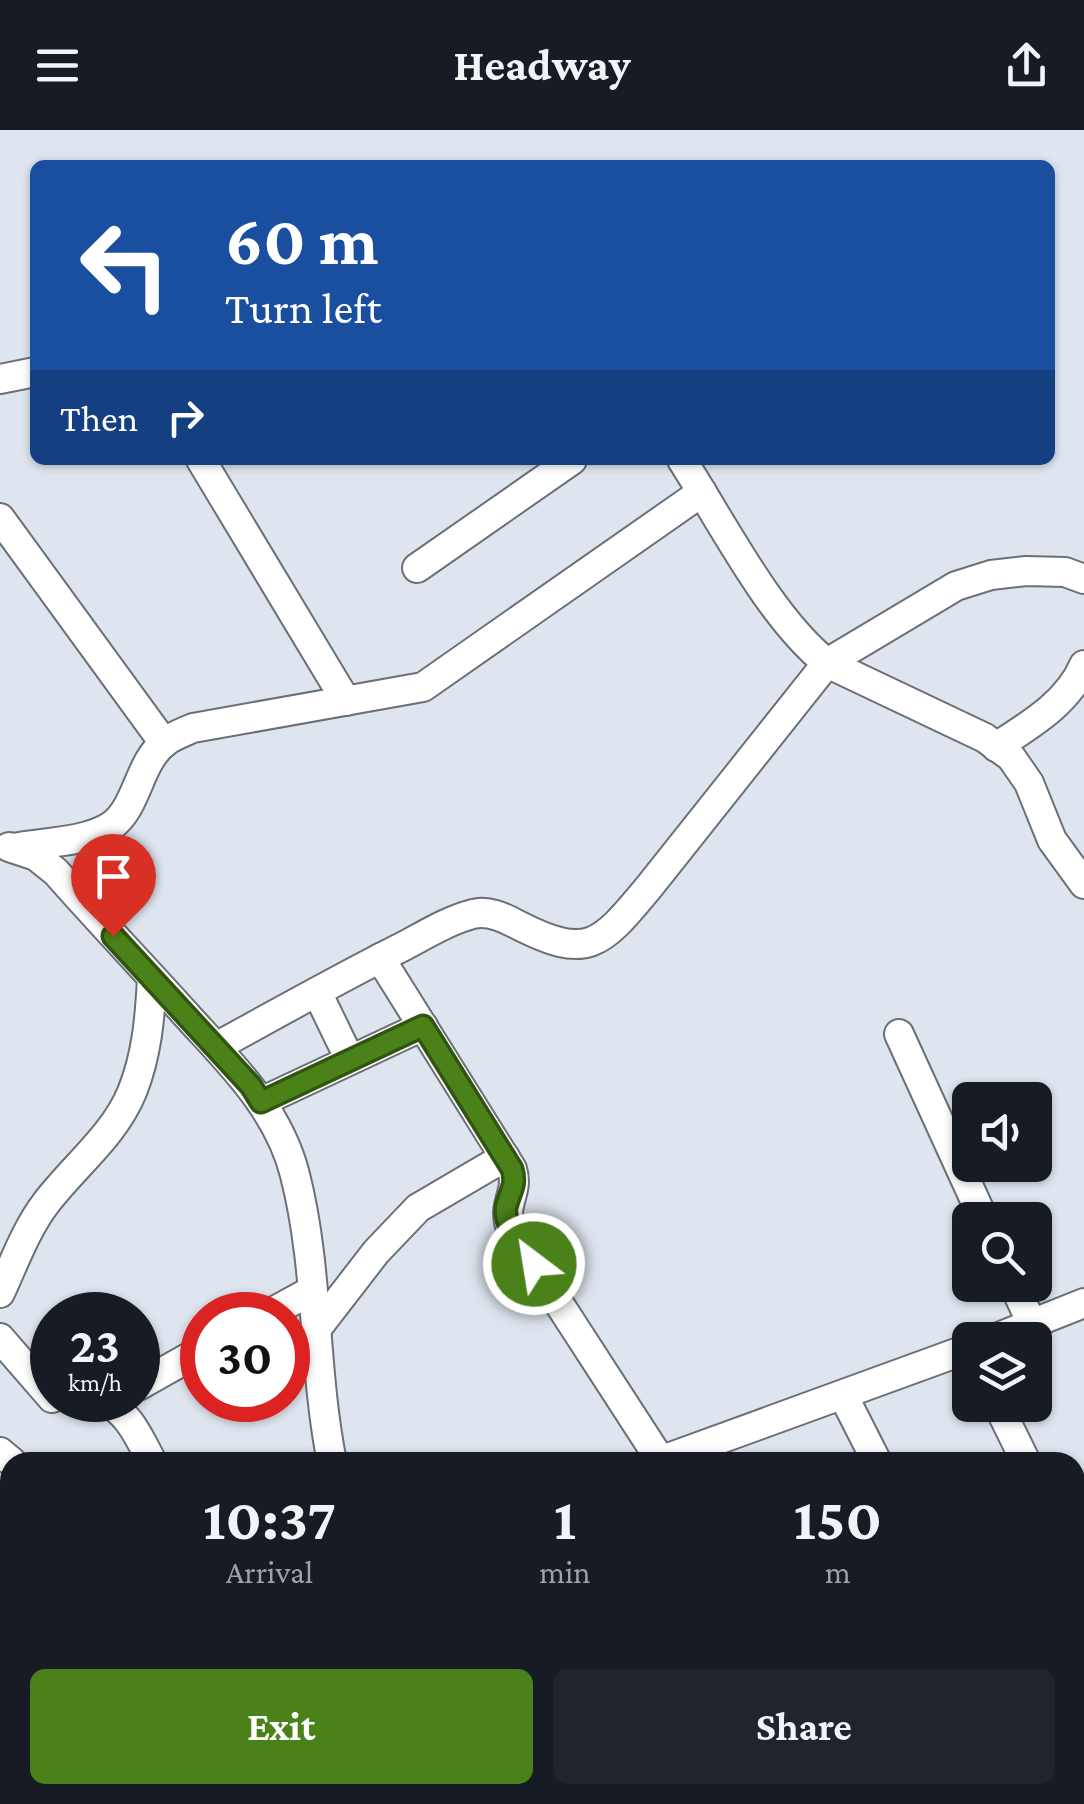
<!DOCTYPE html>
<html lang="en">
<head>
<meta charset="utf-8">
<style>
	body { margin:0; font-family:"Crimson Pro",serif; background:#20242c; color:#f1f3f6; height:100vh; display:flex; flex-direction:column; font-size:38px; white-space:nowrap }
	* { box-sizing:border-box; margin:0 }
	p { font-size:32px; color:#9ea1a6 }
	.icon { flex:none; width:55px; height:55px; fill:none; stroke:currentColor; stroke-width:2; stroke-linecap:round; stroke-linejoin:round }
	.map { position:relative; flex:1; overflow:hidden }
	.drawer { position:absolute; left:0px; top:1322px; width:1085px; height:352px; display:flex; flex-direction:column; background:#171b24; border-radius:30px 30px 0 0; box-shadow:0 2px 8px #0004 }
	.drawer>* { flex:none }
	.hud { position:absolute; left:30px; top:30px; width:1025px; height:305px; border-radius:15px; box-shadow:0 2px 8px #0004; background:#1a4fa0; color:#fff; overflow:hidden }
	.buttons { position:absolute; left:952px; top:952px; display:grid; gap:20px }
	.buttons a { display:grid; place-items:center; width:100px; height:100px; border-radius:15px; background:#171b24; box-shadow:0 2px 8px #0004; font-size:50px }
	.speed { position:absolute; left:30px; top:1162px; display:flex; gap:20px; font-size:50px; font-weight:700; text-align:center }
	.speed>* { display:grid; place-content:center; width:130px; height:130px; border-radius:50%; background:#171b24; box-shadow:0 2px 8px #0004; line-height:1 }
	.speed small { font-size:25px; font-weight:400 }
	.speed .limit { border:15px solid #d22; background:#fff; color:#111 }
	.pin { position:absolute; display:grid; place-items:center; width:85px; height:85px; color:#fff; margin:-102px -42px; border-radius:50% 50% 50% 0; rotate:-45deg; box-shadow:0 0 10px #0007 }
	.pin .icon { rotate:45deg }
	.me { position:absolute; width:110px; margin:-55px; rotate:329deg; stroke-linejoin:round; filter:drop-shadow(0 0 8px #0008) }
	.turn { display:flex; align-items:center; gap:35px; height:210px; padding:0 30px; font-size:45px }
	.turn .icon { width:130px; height:130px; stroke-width:2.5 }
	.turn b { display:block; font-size:70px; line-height:85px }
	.then { display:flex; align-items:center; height:95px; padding:0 30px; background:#0003; gap:20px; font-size:38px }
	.eta { display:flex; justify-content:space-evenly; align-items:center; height:170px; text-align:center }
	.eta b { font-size:60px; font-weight:700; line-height:70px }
	.action { display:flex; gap:20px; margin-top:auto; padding:20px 30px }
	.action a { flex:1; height:115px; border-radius:15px; background:#4b8119; color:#fff; font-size:40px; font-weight:700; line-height:115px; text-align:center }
	.action a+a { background:#20242c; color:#f1f3f6 }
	header { display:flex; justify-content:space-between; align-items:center; height:130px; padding:0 30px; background:#171b24; font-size:45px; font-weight:700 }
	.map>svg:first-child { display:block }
</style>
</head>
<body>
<header><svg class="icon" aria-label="menu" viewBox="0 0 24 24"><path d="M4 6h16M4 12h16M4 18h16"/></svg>Headway<svg class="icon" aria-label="share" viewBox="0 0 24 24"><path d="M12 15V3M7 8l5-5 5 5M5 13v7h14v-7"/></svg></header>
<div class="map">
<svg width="1084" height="1674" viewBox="0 0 1084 1674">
	<rect width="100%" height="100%" fill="#dee5ee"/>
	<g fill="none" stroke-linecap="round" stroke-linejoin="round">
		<defs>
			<g id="street">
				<polyline points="0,249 35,242"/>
				<polyline points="201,330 346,571"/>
				<path d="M682,330C722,392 770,488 827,533L985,608L1011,627L1029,653L1052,710L1084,754"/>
				<polyline points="0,388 164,613"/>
				<polyline points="417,438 572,330"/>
				<path d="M996,617C1030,595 1068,573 1084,535"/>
				<path d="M9,717L36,726L56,742C100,792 146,840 190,889C233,936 279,981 295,1045C319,1139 313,1238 332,1332"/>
				<path d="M13,718C42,712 85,713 111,696C138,677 138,633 165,612C173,606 184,602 193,598L423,557L702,362"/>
				<path d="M380,828L512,1039C520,1064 500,1074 512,1101L661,1331"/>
				<polyline points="317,862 350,930"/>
				<polyline points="899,904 984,1090"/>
				<path d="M216,917C278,883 340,848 404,816C425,805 449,790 473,784C488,780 503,787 516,794C588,831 600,816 649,757L827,533L956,456L991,445L1026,441L1065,442L1084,449"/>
				<polyline points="261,972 423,896"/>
				<polyline points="1014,1155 1032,1194"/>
				<path d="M0,1163C14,1133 26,1099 46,1073C74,1036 114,1006 132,962C147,925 150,887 152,848"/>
				<polyline points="267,1185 311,1161"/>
				<polyline points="315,1201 376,1122 418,1078 505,1027"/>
				<polyline points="0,1208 52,1268"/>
				<polyline points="991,1210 1084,1173"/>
				<polyline points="138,1256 202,1220"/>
				<polyline points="843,1265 877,1332"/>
				<path d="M102,1270C128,1280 140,1309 152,1332"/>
				<polyline points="998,1275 1026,1332"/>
				<polyline points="0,1322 12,1332"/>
				<polyline points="657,1332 970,1218"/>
				<polyline points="1075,1435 1084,1454"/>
				<polyline points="0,1627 10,1626"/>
				<polyline points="83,1665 89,1674"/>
				<polyline points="826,1665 840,1674"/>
				<polyline points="178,1674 189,1665"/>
				<polyline points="1045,1674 1063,1665"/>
			</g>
		</defs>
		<use href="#street" stroke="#6b7078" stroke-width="32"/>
		<use href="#street" stroke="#fff" stroke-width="28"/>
	</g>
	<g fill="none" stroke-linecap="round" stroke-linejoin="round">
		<defs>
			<path id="route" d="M113,806L251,956L261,972L423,896L512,1039C517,1055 510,1061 506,1077C503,1096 524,1119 534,1134"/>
		</defs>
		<use href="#route" stroke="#315410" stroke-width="25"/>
		<use href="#route" stroke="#4b8119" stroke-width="18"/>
	</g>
</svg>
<div class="buttons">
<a><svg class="icon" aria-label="sound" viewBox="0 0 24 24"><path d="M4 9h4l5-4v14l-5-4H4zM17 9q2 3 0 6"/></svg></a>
<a><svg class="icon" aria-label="search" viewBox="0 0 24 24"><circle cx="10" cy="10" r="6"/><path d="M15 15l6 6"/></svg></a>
<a><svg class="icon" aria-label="layers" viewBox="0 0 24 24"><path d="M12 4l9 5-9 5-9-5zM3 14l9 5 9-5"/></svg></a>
</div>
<div class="speed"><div>23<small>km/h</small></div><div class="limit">30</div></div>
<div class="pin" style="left:113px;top:806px;background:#d93025"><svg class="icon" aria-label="arrive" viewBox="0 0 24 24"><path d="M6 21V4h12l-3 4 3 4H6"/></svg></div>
<svg class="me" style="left:534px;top:1134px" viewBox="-20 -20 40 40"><circle r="17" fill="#4b8119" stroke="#fff" stroke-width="3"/><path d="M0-11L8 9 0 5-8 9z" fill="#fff"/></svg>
<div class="hud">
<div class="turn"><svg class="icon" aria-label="left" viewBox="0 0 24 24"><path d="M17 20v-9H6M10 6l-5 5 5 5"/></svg><div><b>60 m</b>Turn left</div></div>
<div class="then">Then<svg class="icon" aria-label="right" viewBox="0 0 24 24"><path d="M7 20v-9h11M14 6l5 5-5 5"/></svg></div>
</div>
<section class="drawer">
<div class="eta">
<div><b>10:37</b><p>Arrival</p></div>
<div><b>1</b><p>min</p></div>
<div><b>150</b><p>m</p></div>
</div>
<div class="action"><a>Exit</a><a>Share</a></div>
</section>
</div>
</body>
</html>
